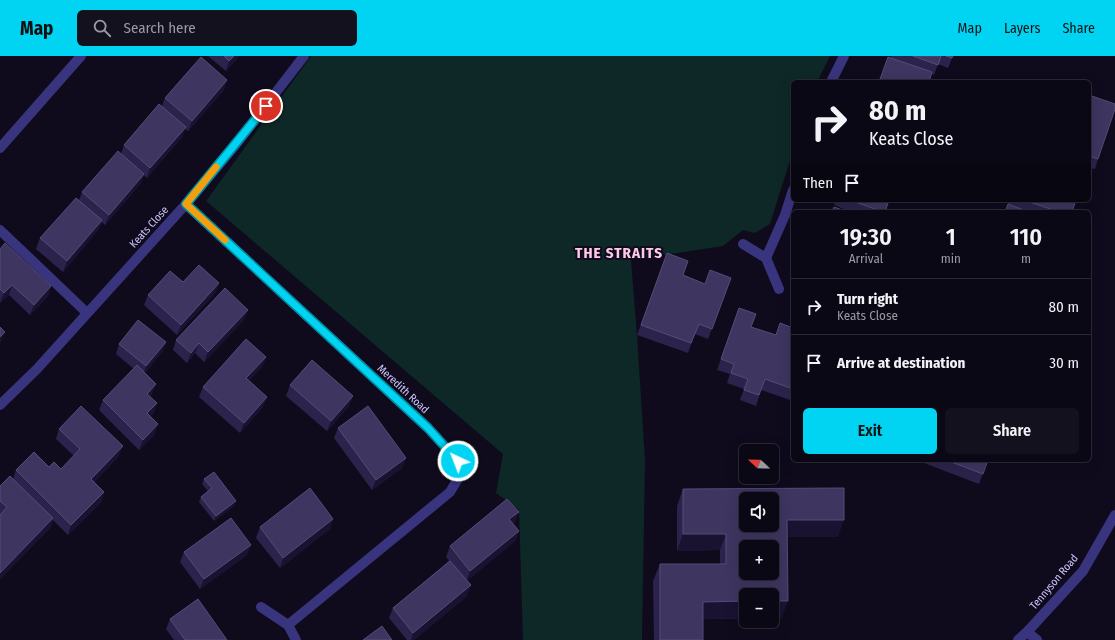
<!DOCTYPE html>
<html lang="en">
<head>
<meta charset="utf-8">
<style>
	body { margin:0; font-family:"Fira Sans Condensed",sans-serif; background:#14111f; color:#f1f3f6; height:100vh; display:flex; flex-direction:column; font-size:15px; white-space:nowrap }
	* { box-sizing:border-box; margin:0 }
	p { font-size:13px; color:#9a9aa1 }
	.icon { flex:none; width:22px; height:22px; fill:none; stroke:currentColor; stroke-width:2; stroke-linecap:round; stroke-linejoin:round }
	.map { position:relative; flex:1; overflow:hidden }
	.drawer { position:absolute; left:791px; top:154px; width:300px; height:252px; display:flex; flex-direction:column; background:#0b0816; border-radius:6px; box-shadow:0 4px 16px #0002,0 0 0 1px #2b2935 }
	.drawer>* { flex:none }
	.guide { position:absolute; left:791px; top:24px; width:300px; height:122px; border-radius:6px; box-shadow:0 4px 16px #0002,0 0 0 1px #2b2935; background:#0b0816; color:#f1f3f6; overflow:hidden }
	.needle { width:26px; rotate:292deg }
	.controls { position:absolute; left:739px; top:388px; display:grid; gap:8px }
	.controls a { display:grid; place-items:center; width:40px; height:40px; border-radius:6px; background:#0b0816; box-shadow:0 4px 16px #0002,0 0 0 1px #2b2935; font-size:20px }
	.pin { position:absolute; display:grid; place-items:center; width:34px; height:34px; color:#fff; margin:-17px; border:2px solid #fff; border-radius:50%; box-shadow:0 1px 4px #0007 }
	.me { position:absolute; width:44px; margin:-22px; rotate:317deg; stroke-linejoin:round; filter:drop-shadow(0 0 3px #0008) }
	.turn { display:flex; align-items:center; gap:14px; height:84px; padding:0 12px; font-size:18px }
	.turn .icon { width:52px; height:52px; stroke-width:2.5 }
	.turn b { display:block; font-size:28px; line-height:34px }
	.then { display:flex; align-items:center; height:38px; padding:0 12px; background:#0003; gap:8px; font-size:15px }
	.eta { display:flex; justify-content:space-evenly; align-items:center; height:68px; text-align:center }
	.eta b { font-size:24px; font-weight:600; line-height:28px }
	.action { display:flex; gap:8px; margin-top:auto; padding:8px 12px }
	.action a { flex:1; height:46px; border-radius:6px; background:#00d4f2; color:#111; font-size:16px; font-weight:600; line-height:46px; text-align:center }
	.action a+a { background:#14111f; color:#f1f3f6 }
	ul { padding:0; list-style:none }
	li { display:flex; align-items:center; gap:12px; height:56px; padding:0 12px; border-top:1px solid #2b2935 }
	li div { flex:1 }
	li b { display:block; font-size:15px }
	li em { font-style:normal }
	header { display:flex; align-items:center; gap:24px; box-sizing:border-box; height:56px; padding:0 20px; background:#00d4f2; color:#111 }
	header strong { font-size:19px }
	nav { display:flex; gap:22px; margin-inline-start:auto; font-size:14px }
	.search { width:280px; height:36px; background:#14111f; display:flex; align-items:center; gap:10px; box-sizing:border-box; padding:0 14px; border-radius:6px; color:#9a9aa1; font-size:15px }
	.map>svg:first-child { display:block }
</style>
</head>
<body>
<header>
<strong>Map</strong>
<div class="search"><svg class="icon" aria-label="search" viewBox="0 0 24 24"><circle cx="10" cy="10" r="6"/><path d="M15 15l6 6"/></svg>Search here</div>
<nav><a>Map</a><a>Layers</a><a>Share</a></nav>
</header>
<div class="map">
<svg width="1115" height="584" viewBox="0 0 1115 584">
	<rect width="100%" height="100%" fill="#0f0b1d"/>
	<polygon fill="#0e2727" points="311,0 830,0 817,26 793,26 793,95 770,168 755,177 743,174 723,190 631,204 637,279 645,405 642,584 523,584 519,454 496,437 503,398 206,145"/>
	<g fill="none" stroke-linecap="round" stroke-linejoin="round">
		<g stroke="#39347e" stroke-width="10">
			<polyline points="831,26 844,0"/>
			<polyline points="0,92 81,0"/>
			<polyline points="186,148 428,372 458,405 459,421 450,436 288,569"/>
			<polyline points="0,174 87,257"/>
			<polyline points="743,188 766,202 779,233"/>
			<polyline points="766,202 785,159 793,134"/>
			<polyline points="0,349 37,313 186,148 237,87 304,0"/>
			<polyline points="261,551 288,569 296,584"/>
			<polyline points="1027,576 1037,584"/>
			<polyline points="1018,584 1027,576 1083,515 1115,459"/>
		</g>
	</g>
	<g fill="#2c234c">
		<polygon points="208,0 239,0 226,15"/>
		<polygon points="891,0 953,0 948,12 938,8 934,19 891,2"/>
		<polygon points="227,24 223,35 188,75 185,73 182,81 147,122 144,119 140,128 105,169 102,166 98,174 63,216 36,193 40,182 79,144 82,136 121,98 124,89 162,50 165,42"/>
		<polygon points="1089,39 1098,103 1095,113 1089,112"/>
		<polygon points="836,144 889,144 885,156 851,156 834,149"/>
		<polygon points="1009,144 1076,144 1072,156 1005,156"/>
		<polygon points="0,193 51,230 48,240 30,259 9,239 0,247"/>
		<polygon points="667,197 683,219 705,228 731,222 708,283 695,278 688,297 637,279"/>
		<polygon points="183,226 219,227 215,237 177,279 144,249 148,239"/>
		<polygon points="739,252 751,271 776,279 793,272 793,345 761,334 756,350 740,344 744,333 727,327 730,318 717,314"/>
		<polygon points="244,264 204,306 195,297 187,307 173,294 176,284"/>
		<polygon points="166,286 162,296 145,317 152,338 150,341 157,347 153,358 150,360 155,378 139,394 99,354 103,344 134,313 116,298 119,288"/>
		<polygon points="266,301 262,311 249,325 263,351 240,377 199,341 203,331"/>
		<polygon points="290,329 349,350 327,375 286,340"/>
		<polygon points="338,372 406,402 402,412 372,434 334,382"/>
		<polygon points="59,373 119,400 94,426 104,436 101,446 68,479 53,464 50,472 0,523 0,430 13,423 16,414 49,411 61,413 74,400 56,383"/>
		<polygon points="916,404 988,404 979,428"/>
		<polygon points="204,423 234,450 214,465 199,446 201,441 208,435 202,428"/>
		<polygon points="683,433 838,481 787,481 782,562 703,563 703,584 654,584 653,525 660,508 720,508 720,494 677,495 677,450"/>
		<polygon points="333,463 330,473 280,512 256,482 260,471"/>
		<polygon points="515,467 513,468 519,475 515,485 467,525 467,540 414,584 407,584 389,562 393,552 449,505 446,501 450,490"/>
		<polygon points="184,496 247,499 200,533 180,506"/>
		<polygon points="170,563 227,584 174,584 166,573"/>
	</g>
	<g fill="#191231">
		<polygon points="234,0 239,0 226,15 229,5"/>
		<polygon points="227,24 223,35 188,75 192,65"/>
		<polygon points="186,71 182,81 147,122 150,112"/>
		<polygon points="144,118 140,128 105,169 109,159"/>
		<polygon points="102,164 98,174 63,216 67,205"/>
		<polygon points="219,227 215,237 177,279 181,269"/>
		<polygon points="12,229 9,239 0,247 4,237"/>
		<polygon points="51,230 48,240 30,259 34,249"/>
		<polygon points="248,254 244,264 204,306 208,296"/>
		<polygon points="5,276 1,286 0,287 0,281"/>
		<polygon points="166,286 162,296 143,320 146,310"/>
		<polygon points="199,287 195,297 187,307 191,297"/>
		<polygon points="266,301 262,311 243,332 246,322"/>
		<polygon points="156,328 152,338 143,348 147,338"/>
		<polygon points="353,340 349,350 327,375 331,365"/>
		<polygon points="267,341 263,351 240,377 244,367"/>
		<polygon points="157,347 153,358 144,367 147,357"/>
		<polygon points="158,368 155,378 139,394 143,384"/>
		<polygon points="123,390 119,400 87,433 91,423"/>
		<polygon points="406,402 402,412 372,434 376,424"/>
		<polygon points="104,436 101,446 68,479 71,469"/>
		<polygon points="236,445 234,450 214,465 216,460"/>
		<polygon points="519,456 515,467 506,474 509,463"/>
		<polygon points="53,462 50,472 0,523 0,517"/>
		<polygon points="333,463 330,473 280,512 283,502"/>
		<polygon points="787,464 844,464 838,481 781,481"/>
		<polygon points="519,475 515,485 466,526 470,515"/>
		<polygon points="683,478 726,478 720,494 677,495"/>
		<polygon points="251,489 247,499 200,533 204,523"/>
		<polygon points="471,529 467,540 414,584 411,584 413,577"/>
		<polygon points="746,545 746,562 697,563 703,546"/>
		<polygon points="772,545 788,545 782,562 772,562"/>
	</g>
	<g fill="#3e3560" stroke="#544c79" fill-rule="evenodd">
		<polygon points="224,0 234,0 229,5"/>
		<polygon points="913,0 941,0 938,9"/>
		<polygon points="946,0 953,0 952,2"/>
		<polygon points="201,1 227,24 192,65 165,42"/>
		<polygon points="888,1 932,16 929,26 879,26"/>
		<polygon points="1089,39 1115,48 1115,53 1098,103 1089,100"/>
		<polygon points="159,48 186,71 150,112 124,89"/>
		<polygon points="118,95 144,118 109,159 82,136"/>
		<polygon points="76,142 102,164 67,205 40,182"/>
		<polygon points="850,144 889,144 885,156 883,156"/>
		<polygon points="1024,144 1076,144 1072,156 1059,156"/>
		<polygon points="1008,148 1029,156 1005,156"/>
		<polygon points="834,151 848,156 832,156"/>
		<polygon points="5,187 51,230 34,249 12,229 4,237 0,233 0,193"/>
		<polygon points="667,197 688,205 683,219 705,228 710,214 731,222 712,273 699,268 691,287 641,269"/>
		<polygon points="199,209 219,227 181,269 148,239 170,215 183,226"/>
		<polygon points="225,232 248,254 208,296 199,287 191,297 176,284"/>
		<polygon points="739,252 756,258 751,271 776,279 780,267 793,272 793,333 765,323 759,339 744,334 748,323 731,317 734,308 721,303"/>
		<polygon points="138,264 166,286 146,310 119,288"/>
		<polygon points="0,271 5,276 0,281"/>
		<polygon points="246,283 266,301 246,322 267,341 244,367 203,331"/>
		<polygon points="312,304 353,340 331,365 290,329"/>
		<polygon points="137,309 156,328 147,338 157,347 147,357 158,368 143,384 103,344"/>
		<polygon points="81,350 123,390 91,423 104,436 71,469 16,414 34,396 49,411 54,406 61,413 80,393 59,373"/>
		<polygon points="368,350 406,402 376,424 338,372"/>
		<polygon points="946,404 988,404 983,418"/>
		<polygon points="214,416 236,445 216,460 201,441 212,432 204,423"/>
		<polygon points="10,420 53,462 0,517 0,459 7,451 0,445 0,430"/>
		<polygon points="310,432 333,463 283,502 260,471"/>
		<path d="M844,432V464H787L788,545H772V539H746V545L703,546V584H660V508H726V478H683V433ZM746,443H772V469H746ZM746,491H772V517H746Z"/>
		<polygon points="507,443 519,456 509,463 519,475 470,515 450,490"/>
		<polygon points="231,462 251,489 204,523 184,496"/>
		<polygon points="450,505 471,529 413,577 393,552"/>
		<polygon points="198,543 227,584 185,584 170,563"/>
		<polygon points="382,570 392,584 363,584"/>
	</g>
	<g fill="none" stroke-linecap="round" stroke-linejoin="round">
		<defs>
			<polyline id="route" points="266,50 236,87 186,148 428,372 458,405"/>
		</defs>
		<use href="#route" stroke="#008a9d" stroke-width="10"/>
		<use href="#route" stroke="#00d4f2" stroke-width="7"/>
		<polyline stroke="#f59e0b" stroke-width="7" points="216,111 186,148 225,184"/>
	</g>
	<g text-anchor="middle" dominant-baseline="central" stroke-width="4" stroke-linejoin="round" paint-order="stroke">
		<g font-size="11" fill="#cfc7ff" stroke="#0f0b1d">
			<text transform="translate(149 171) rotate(-48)">Keats Close</text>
			<text transform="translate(403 333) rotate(43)">Meredith Road</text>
			<text transform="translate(1054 526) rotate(-50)">Tennyson Road</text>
		</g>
		<g font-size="15" font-weight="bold" letter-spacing="1" fill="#ffc9ea" stroke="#0f0b1d">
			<text x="619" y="197">THE STRAITS</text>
		</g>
	</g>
</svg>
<div class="controls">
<a><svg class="needle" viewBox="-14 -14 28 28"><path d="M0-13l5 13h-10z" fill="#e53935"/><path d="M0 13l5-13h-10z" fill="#9a9aa1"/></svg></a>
<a><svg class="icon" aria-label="sound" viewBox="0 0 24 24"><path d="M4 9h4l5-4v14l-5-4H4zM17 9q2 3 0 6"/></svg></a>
<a>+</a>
<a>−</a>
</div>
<div class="pin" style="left:266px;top:50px;background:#d93025"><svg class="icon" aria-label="arrive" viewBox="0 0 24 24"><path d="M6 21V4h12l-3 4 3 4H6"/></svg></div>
<svg class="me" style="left:458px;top:405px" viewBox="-20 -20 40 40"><circle r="17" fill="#00d4f2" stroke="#fff" stroke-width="3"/><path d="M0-11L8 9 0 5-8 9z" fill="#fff"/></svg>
<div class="guide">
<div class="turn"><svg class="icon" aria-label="right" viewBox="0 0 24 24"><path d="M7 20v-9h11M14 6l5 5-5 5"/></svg><div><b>80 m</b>Keats Close</div></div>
<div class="then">Then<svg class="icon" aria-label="arrive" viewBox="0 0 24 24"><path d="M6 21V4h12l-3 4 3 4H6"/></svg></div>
</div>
<section class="drawer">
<div class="eta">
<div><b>19:30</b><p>Arrival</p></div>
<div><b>1</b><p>min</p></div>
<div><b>110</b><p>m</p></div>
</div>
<ul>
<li><svg class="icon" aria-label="right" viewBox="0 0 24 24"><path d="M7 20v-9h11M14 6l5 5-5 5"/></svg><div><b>Turn right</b><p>Keats Close</p></div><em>80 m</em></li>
<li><svg class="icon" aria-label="arrive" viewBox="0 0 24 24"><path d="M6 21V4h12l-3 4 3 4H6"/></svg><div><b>Arrive at destination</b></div><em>30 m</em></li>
</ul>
<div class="action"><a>Exit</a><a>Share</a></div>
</section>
</div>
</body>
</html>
